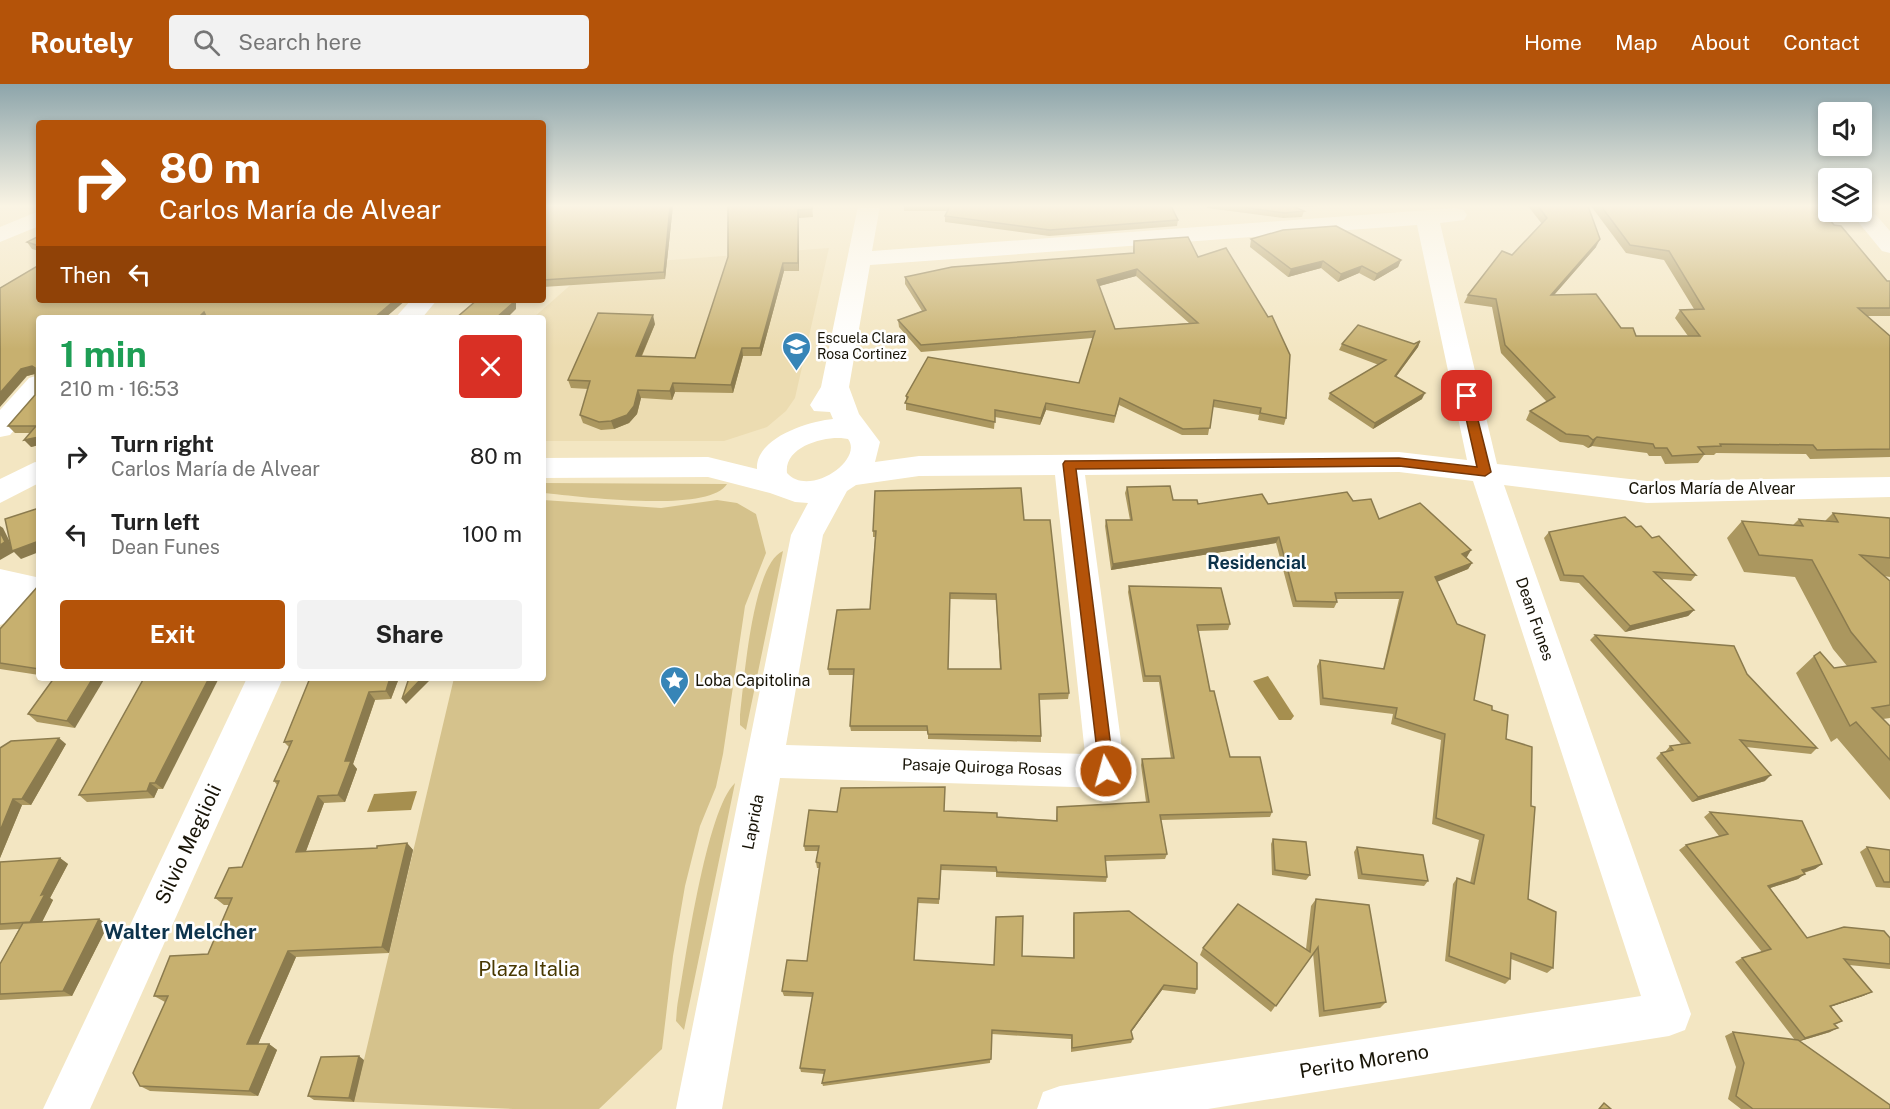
<!DOCTYPE html>
<html lang="en">
<head>
<meta charset="utf-8">
<style>
	body { margin:0; font-family:"Public Sans",sans-serif; background:#f2f2f2; color:#222; height:100vh; display:flex; flex-direction:column; font-size:22px; white-space:nowrap }
	* { box-sizing:border-box; margin:0 }
	p { font-size:20px; color:#767676 }
	.icon { flex:none; width:33px; height:33px; fill:none; stroke:currentColor; stroke-width:2; stroke-linecap:round; stroke-linejoin:round }
	.map { position:relative; flex:1; overflow:hidden }
	.details { position:absolute; left:36px; top:231px; width:510px; height:366px; display:flex; flex-direction:column; background:#fff; border-radius:6px; box-shadow:0 3px 9px #0003 }
	.details>* { flex:none }
	.guide { position:absolute; left:36px; top:36px; width:510px; height:183px; border-radius:6px; box-shadow:0 3px 9px #0003; background:#b45309; color:#fff; overflow:hidden }
	.controls { position:absolute; left:1818px; top:18px; display:grid; gap:12px }
	.controls a { display:grid; place-items:center; width:54px; height:54px; border-radius:6px; background:#fff; box-shadow:0 3px 9px #0003; font-size:30px }
	.pin { position:absolute; display:grid; place-items:center; width:51px; height:51px; color:#fff; margin:-26px; border-radius:12px; box-shadow:0 3px 9px #0006 }
	.me { position:absolute; width:66px; margin:-33px; rotate:353deg; stroke-linejoin:round; filter:drop-shadow(0 0 4px #0008) }
	.turn { display:flex; align-items:center; gap:21px; height:126px; padding:0 24px; font-size:27px }
	.turn .icon { width:78px; height:78px; stroke-width:2.5 }
	.turn b { display:block; font-size:42px; line-height:51px }
	.then { display:flex; align-items:center; height:57px; padding:0 24px; background:#0003; gap:12px; font-size:22px }
	.round { display:grid; place-items:center; flex:none; width:63px; height:63px; border-radius:6px; background:#f2f2f2 }
	.overview { display:flex; align-items:center; justify-content:space-between; height:102px; padding:0 24px }
	h1 { font-size:36px; font-weight:700; line-height:45px; color:#1e9e55 }
	.cta { display:flex; gap:12px; margin-top:auto; padding:12px 24px }
	.cta a { flex:1; height:69px; border-radius:6px; background:#b45309; color:#fff; font-size:24px; font-weight:700; line-height:69px; text-align:center }
	.cta a+a { background:#f2f2f2; color:#222 }
	ul { padding:0; list-style:none }
	li { display:flex; align-items:center; gap:18px; height:78px; padding:0 24px }
	li div { flex:1 }
	li b { display:block; font-size:22px }
	li em { font-style:normal }
	header { display:flex; align-items:center; gap:36px; box-sizing:border-box; height:84px; padding:0 30px; background:#b45309; color:#fff }
	header strong { font-size:28px }
	nav { display:flex; gap:33px; margin-inline-start:auto; font-size:21px }
	.search { width:420px; height:54px; background:#f2f2f2; display:flex; align-items:center; gap:15px; box-sizing:border-box; padding:0 21px; border-radius:6px; color:#767676; font-size:22px }
	.map>svg:first-child { display:block }
</style>
</head>
<body>
<header>
<strong>Routely</strong>
<div class="search"><svg class="icon" aria-label="search" viewBox="0 0 24 24"><circle cx="10" cy="10" r="6"/><path d="M15 15l6 6"/></svg>Search here</div>
<nav><a>Home</a><a>Map</a><a>About</a><a>Contact</a></nav>
</header>
<div class="map">
<svg width="1890" height="1025" viewBox="0 0 1890 1025">
	<rect width="100%" height="100%" fill="#f3e6c2"/>
	<polygon fill="#ecdcb1" points="829,164 795,314 786,327 767,343 724,357 543,357 543,234 533,234 592,182"/>
	<g fill="#d5c28c">
		<path d="M543,399L727,400C709,430 576,412 543,409Z"/>
		<polygon points="543,416 661,424 717,416 737,419 756,430 766,469 745,522 723,670 716,703 700,742 685,802 673,872 662,965 599,1025 513,1025 354,1018 454,594 543,594"/>
		<path d="M783,467L746,646L740,641V631C744,599 752,480 783,467Z"/>
		<path d="M735,699L684,946L676,937L677,924C685,879 706,726 735,699Z"/>
	</g>
	<g fill="#a68f4f">
		<polygon points="1268,592 1294,632 1291,636 1279,636 1253,597"/>
		<polygon points="417,707 411,726 367,728 374,710"/>
	</g>
	<g fill="none" stroke-linecap="round" stroke-linejoin="round">
		<g fill="#fff" fill-rule="evenodd">
			<path d="M858,122H880L872,167L1456,124L1464,126L1467,131L1464,136L1440,139L1497,380L1647,397L1890,393V413L1647,419L1504,401L1691,930L1685,946L1669,952L1208,1025H1037L1043,1008L1060,1002L1641,912L1473,397L1399,388L1085,391L1125,687L1119,699L1106,704L780,694L722,1025H676L791,451L808,419L795,418L770,409L708,393L543,394V374L708,373L757,385C755,354 809,337 833,335L830,328L814,327L810,321L821,303ZM1417,141L1467,376L1399,368L919,372L875,378L880,358L859,330L849,303L870,181ZM841,354L848,355C864,376 809,414 787,389C784,364 820,353 841,354ZM1055,391L1085,670L786,661L823,451L847,407L856,401L919,392Z"/>
			<polygon points="411,216 437,216 422,234 395,234"/>
			<polygon points="39,291 39,317 10,351 0,353 0,326 29,294"/>
			<polygon points="35,378 39,379 39,399 0,419 0,395"/>
			<path d="M0,485L36,493L39,500C39,516 14,536 0,541Z"/>
			<polygon points="247,594 283,594 90,1025 43,1025"/>
		</g>
		<g fill="#fff" fill-rule="evenodd">
			<polygon points="1862,122 1869,123 1890,147 1890,169 1882,167 1850,128 1862,128"/>
			<polygon points="39,127 39,142 0,158 0,143"/>
		</g>
	</g>
	<g fill="#ab975f" fill-rule="evenodd">
		<polygon points="543,122 673,122 665,195 543,203"/>
		<polygon points="728,122 812,122 813,133 799,134 799,187 784,187 761,272 743,272 733,309 675,308 672,316 641,314 637,330 629,339 614,345 601,346 583,339 580,331 588,305 571,304 568,296 655,240 642,272 695,274 728,173"/>
		<polygon points="904,122 1171,122 1178,136 1177,142 1049,152 945,138 945,132 947,127 904,127"/>
		<polygon points="1207,122 1319,122 1296,123 1304,127 1302,133 1283,134 1207,124"/>
		<polygon points="1528,122 1588,122 1596,163 1554,211 1636,252 1688,252 1675,234 1680,226 1694,225 1664,176 1626,169 1591,122 1818,122 1834,141 1887,197 1890,197 1890,232 1867,232 1890,252 1890,373 1810,375 1806,370 1716,369 1714,371 1704,371 1698,379 1665,380 1661,372 1649,372 1647,369 1592,362 1588,364 1583,361 1560,358 1526,336 1530,327 1547,318 1501,269 1492,223 1464,219 1468,211 1512,171 1542,140"/>
		<polygon points="39,152 39,167 32,165 27,158"/>
		<polygon points="1251,155 1401,176 1398,183 1374,197 1359,189 1338,198 1321,184 1288,193 1250,163"/>
		<path d="M1134,157L1286,334L1284,341L1258,336L1259,331L1213,323L1208,351H1182L1119,321L1114,339L1046,326L1040,341L995,333L994,345L906,326V312L1079,299L1093,254L921,268L899,243L898,236L922,227L905,200V193L1133,169ZM1136,192L1189,239L1115,245L1099,202Z"/>
		<polygon points="39,234 39,361 31,363 30,349 15,349 8,342 35,311 35,290 27,292"/>
		<polygon points="1420,257 1418,263 1396,293 1422,315 1373,345 1328,315 1330,309 1379,281 1339,266 1342,260 1414,260"/>
		<polygon points="1127,403 1173,416 1198,420 1268,420 1353,417 1379,435 1471,466 1466,473 1472,479 1468,485 1437,497 1474,616 1492,626 1506,655 1528,815 1553,884 1547,889 1511,875 1510,895 1505,900 1445,877 1453,800 1457,794 1470,799 1479,756 1432,740 1441,656 1391,640 1393,630 1320,621 1317,582 1320,576 1383,585 1399,515 1337,515 1337,518 1334,524 1293,523 1276,459 1111,486 1105,442 1106,436 1130,436 1125,409"/>
		<polygon points="1833,429 1890,434 1890,493 1884,492 1890,497 1890,634 1883,635 1890,642 1890,716 1837,654 1831,658 1796,589 1814,572 1834,584 1847,582 1833,565 1795,493 1744,488 1727,454 1742,437 1793,441 1799,435 1825,437"/>
		<path d="M1024,436L1069,609L1068,615L1039,616L1041,652V658L928,655V647H851L850,642L854,591H829L828,585L870,525L875,453H873V447ZM950,515L996,516L1000,585H948Z"/>
		<polygon points="1636,443 1696,491 1691,497 1662,495 1694,526 1688,532 1625,548 1579,499 1560,497 1544,454 1549,448"/>
		<polygon points="39,501 39,591 0,585 0,545"/>
		<polygon points="1129,502 1230,540 1228,546 1198,547 1210,607 1230,673 1272,728 1270,733 1161,736 1167,770 1165,775 1105,777 1107,793 1106,798 996,793 996,788 941,786 939,820 918,819 914,876 994,881 1022,872 1073,874 1073,834 1074,829 1197,905 1195,910 1162,906 1131,948 1133,955 1131,959 1071,968 1071,955 992,950 990,979 823,1002 822,999 824,990 801,988 800,984 813,913 784,912 782,907 807,877 819,784 817,784 816,778 818,767 805,767 804,762 837,728 944,727 997,733 1056,736 1057,723 1146,718 1141,681 1142,675 1171,675 1159,598 1143,598 1128,508"/>
		<polygon points="1595,551 1747,590 1817,664 1811,670 1746,663 1765,697 1692,718 1656,674 1661,669 1665,668 1670,662 1681,660 1590,556"/>
		<polygon points="54,594 75,644 37,638 28,630"/>
		<polygon points="144,594 163,705 158,705 154,714 87,718 79,711"/>
		<polygon points="310,594 399,594 391,615 375,616 353,680 357,685 345,718 324,719 306,767 377,764 407,759 413,766 389,869 296,873 258,960 269,960 277,966 258,1012 150,1007 140,1002 165,918 154,912 208,870 229,821 224,821 215,814 242,783 277,701 274,697 289,663 284,658"/>
		<polygon points="66,660 31,721 22,721 0,774 0,664"/>
		<polygon points="1710,728 1822,780 1815,785 1804,789 1798,795 1770,804 1807,854 1890,854 1890,885 1849,881 1872,908 1863,912 1830,923 1842,937 1835,941 1830,948 1800,957 1890,1025 1741,1025 1728,1015 1736,983 1725,952 1733,948 1795,956 1735,878 1742,874 1762,868 1679,766 1686,761 1719,752 1704,733"/>
		<polygon points="1273,755 1310,791 1306,796 1272,791 1271,760"/>
		<polygon points="1357,763 1428,797 1424,802 1358,795 1354,768"/>
		<polygon points="1867,763 1890,766 1890,804 1876,803 1860,768"/>
		<polygon points="60,774 68,780 50,814 53,816 42,838 99,835 108,841 72,912 0,916 0,880 19,845 0,846 0,778"/>
		<polygon points="1316,815 1386,918 1380,924 1319,933 1313,869 1271,928 1200,871 1203,864 1306,865 1311,822"/>
		<polygon points="364,976 354,1018 314,1016 308,1012"/>
	</g>
	<g fill="#8b7b4e">
		<polygon points="670,122 673,122 665,195 664,188"/>
		<polygon points="798,126 799,134 799,187 798,179"/>
		<polygon points="1600,155 1596,163 1547,219 1551,211"/>
		<polygon points="1401,176 1398,183 1374,197 1377,190"/>
		<polygon points="1323,177 1321,184 1288,193 1291,185"/>
		<polygon points="783,179 784,187 761,272 760,264"/>
		<polygon points="1362,182 1359,189 1338,198 1341,190"/>
		<polygon points="1137,185 1136,192 1096,203 1097,196"/>
		<polygon points="395,216 406,216 385,234 374,234"/>
		<polygon points="514,216 516,216 516,225 507,234 496,234"/>
		<polygon points="204,228 208,234 198,234"/>
		<polygon points="653,231 655,240 638,280 636,272"/>
		<polygon points="1420,257 1418,263 1392,298 1395,292"/>
		<polygon points="742,264 743,272 733,309 731,301"/>
		<polygon points="32,282 38,289 27,292 0,323 0,309 21,285"/>
		<polygon points="673,299 675,308 672,316 670,307"/>
		<polygon points="638,306 641,314 637,330 629,339 614,345 611,337"/>
		<polygon points="1425,309 1422,315 1373,345 1375,339"/>
		<polygon points="1046,319 1046,326 1040,341 1041,334"/>
		<polygon points="39,353 39,361 31,363 24,356"/>
		<polygon points="1597,353 1592,362 1588,364 1593,356"/>
		<polygon points="0,442 3,444 14,466 39,457 39,468 21,475 14,468 0,476"/>
		<polygon points="1279,453 1276,459 1111,486 1113,480"/>
		<polygon points="1471,466 1467,473 1459,476 1462,470"/>
		<polygon points="1472,479 1468,485 1432,500 1435,493"/>
		<polygon points="1694,526 1688,532 1625,548 1630,542"/>
		<polygon points="93,594 105,594 75,644 67,637"/>
		<polygon points="209,594 219,594 163,705 155,699"/>
		<polygon points="390,594 399,594 391,615 386,607"/>
		<polygon points="422,594 432,594 406,620 402,615"/>
		<polygon points="369,608 375,616 353,680 357,685 345,718 338,711 345,677"/>
		<polygon points="59,654 66,660 31,721 22,715"/>
		<polygon points="1771,691 1765,697 1692,718 1698,713"/>
		<polygon points="150,699 158,705 154,714 147,707"/>
		<polygon points="318,712 324,719 303,775 296,768"/>
		<polygon points="13,715 22,721 0,774 0,747"/>
		<polygon points="407,759 413,766 389,869 382,863"/>
		<polygon points="60,774 68,780 50,814 53,816 39,844 30,838 41,811"/>
		<polygon points="1822,780 1815,785 1795,791 1802,786"/>
		<polygon points="1805,790 1798,795 1761,807 1768,802"/>
		<polygon points="99,835 108,841 72,912 63,907"/>
		<polygon points="288,867 296,873 256,965 247,960"/>
		<polygon points="1164,901 1162,906 1129,951 1131,947"/>
		<polygon points="1872,908 1863,912 1821,926 1830,922"/>
		<polygon points="1838,944 1830,948 1797,958 1805,954"/>
		<polygon points="269,960 277,966 258,1012 249,1007"/>
		<polygon points="359,972 364,976 354,1018 349,1014"/>
	</g>
	<g fill="#c7b06f" stroke="#8b7b4e" stroke-width="1.5" fill-rule="evenodd">
		<polygon points="543,122 670,122 664,188 543,196"/>
		<polygon points="728,122 812,122 812,125 798,126 798,179 783,179 760,264 742,264 731,301 673,299 670,307 638,306 634,322 627,331 611,337 599,338 580,331 590,297 568,296 598,229 653,231 636,272 695,274 728,173"/>
		<polygon points="950,122 1171,122 1178,136 1050,146 945,132"/>
		<polygon points="1235,122 1293,122 1304,127 1285,129"/>
		<polygon points="1538,122 1588,122 1600,155 1551,211 1596,210 1621,244 1633,244 1636,252 1700,252 1680,226 1704,225 1669,167 1630,161 1601,122 1818,122 1834,141 1841,142 1887,197 1890,197 1890,224 1858,224 1890,252 1890,365 1817,366 1813,361 1720,360 1721,362 1698,363 1704,370 1672,372 1667,364 1655,364 1653,360 1597,353 1593,356 1588,352 1566,350 1530,327 1555,313 1505,261 1496,215 1468,211 1502,167 1512,171 1547,134"/>
		<polygon points="1336,142 1401,176 1377,190 1362,182 1341,190 1323,177 1291,185 1251,155 1283,146"/>
		<polygon points="39,152 39,162 27,158"/>
		<path d="M1188,153L1198,173L1226,164L1268,233L1272,232L1290,271L1286,334L1260,329L1261,324L1214,316L1210,344L1183,345L1120,314L1115,332L1046,319L1041,334L995,326V338L905,319L908,313L906,312L928,273L1079,299L1095,247L921,261L898,236L926,226L905,193L952,183L1134,169V157ZM1137,185L1198,239L1115,245L1097,196Z"/>
		<polygon points="39,181 39,216 395,216 374,234 207,234 204,228 198,234 39,234 39,353 24,356 36,342 8,342 35,311 35,284 32,282 21,285 0,309 0,204"/>
		<polygon points="477,216 514,216 514,218 496,234 456,234"/>
		<polygon points="1358,241 1414,260 1420,257 1395,292 1425,309 1375,339 1330,309 1386,276 1342,260"/>
		<polygon points="1170,402 1173,416 1197,416 1198,420 1262,410 1268,420 1347,408 1353,417 1371,415 1379,435 1420,419 1471,466 1462,470 1472,479 1435,493 1457,540 1485,551 1474,616 1492,622 1492,626 1508,631 1506,655 1532,663 1531,722 1535,723 1528,815 1556,828 1553,884 1511,869 1510,895 1449,872 1457,794 1474,800 1484,751 1436,734 1445,650 1395,634 1397,624 1323,614 1320,576 1384,585 1403,508 1335,509 1337,518 1296,517 1279,453 1113,480 1106,436 1132,436 1127,403"/>
		<path d="M1021,404L1024,436H1050L1069,609L1039,610L1041,652L928,650L927,642H850L854,585H828L837,526L870,525L876,447H873L875,407ZM950,509L996,510L1001,585H948Z"/>
		<polygon points="39,424 39,457 12,467 5,435"/>
		<polygon points="1833,429 1890,434 1890,474 1860,471 1890,497 1890,621 1872,624 1890,642 1890,676 1856,638 1850,642 1814,572 1820,568 1834,584 1876,578 1851,548 1812,476 1759,471 1742,437 1803,442 1799,435 1838,438"/>
		<polygon points="1625,433 1636,443 1641,442 1652,454 1659,452 1696,491 1654,488 1694,526 1630,542 1583,492 1564,491 1549,448"/>
		<polygon points="0,448 5,458 0,461"/>
		<polygon points="39,501 39,585 0,579 0,545"/>
		<polygon points="1129,502 1221,504 1230,540 1197,541 1210,607 1214,607 1230,673 1260,673 1272,728 1160,731 1167,770 1105,772 1107,793 997,788 996,783 941,781 939,815 918,814 914,876 994,881 996,833 1023,832 1022,872 1074,874 1074,829 1129,827 1197,879 1197,905 1164,901 1131,947 1133,955 1072,964 1072,951 992,946 991,975 822,999 825,986 800,984 813,909 782,907 787,876 807,877 820,779 816,778 819,762 804,762 809,726 837,728 841,704 945,703 944,727 997,729 997,733 1057,737 1057,723 1149,718 1142,675 1174,674 1160,592 1145,592"/>
		<polygon points="1595,551 1734,562 1747,590 1817,664 1740,656 1771,691 1698,713 1661,669 1673,666 1670,662 1690,659"/>
		<polygon points="54,594 93,594 67,637 28,630"/>
		<polygon points="144,594 209,594 155,699 150,699 147,707 79,711"/>
		<polygon points="310,594 390,594 386,607 369,608 345,677 351,677 338,711 318,712 296,768 377,764 377,762 407,759 382,863 288,867 247,960 269,960 249,1007 140,1002 133,989 168,912 154,912 170,872 208,870 232,814 215,814 229,784 242,783 279,697 274,697 292,657 284,658"/>
		<polygon points="409,594 422,594 402,615"/>
		<polygon points="59,654 22,715 13,715 0,747 0,664 11,657"/>
		<polygon points="1710,728 1802,737 1822,780 1802,786 1805,790 1768,802 1807,854 1844,843 1884,847 1890,854 1890,880 1844,875 1872,908 1830,922 1842,937 1834,940 1838,944 1805,954 1742,874 1771,865 1686,761 1728,750"/>
		<polygon points="1273,755 1306,758 1310,791 1275,786"/>
		<polygon points="1357,763 1423,771 1428,797 1362,790"/>
		<polygon points="1867,763 1890,766 1890,798 1884,798"/>
		<polygon points="60,774 41,811 45,810 30,838 0,840 0,778"/>
		<polygon points="1316,815 1369,821 1386,918 1324,927 1318,863 1276,922 1203,864 1238,820 1310,868"/>
		<polygon points="99,835 63,907 0,910 0,880 23,839"/>
		<polygon points="1733,948 1798,956 1890,1021 1890,1025 1753,1025 1736,1012 1744,979"/>
		<polygon points="359,972 349,1014 308,1012 321,973"/>
		<polygon points="1604,1019 1611,1025 1599,1025"/>
	</g>
	<linearGradient id="sky" x2="0" y2="1"><stop stop-color="#8da5ab"/><stop offset="0.46" stop-color="#faf4e4"/><stop offset="1" stop-color="#faf4e4" stop-opacity="0"/></linearGradient>
	<rect width="1890" height="265" fill="url(#sky)"/>
	<polygon fill="#b45309" stroke="#753606" stroke-width="1.5" points="1467,308 1472,312 1491,388 1485,392 1399,382 1076,385 1114,687 1111,692 1100,692 1063,380 1065,377 1399,374 1477,383 1461,312"/>
	<defs>
		<symbol id="school-pin" viewBox="-11 -11 22 30"><path d="M0 17L-7.5 6A9.5 9.5 0 1 1 7.5 6Z" fill="#3785b7" stroke="#fff"/><path d="M0-5L7-2L0 1L-7-2ZM-4 1L0 2.5L4 1V4Q0 6-4 4Z" fill="#fff"/></symbol>
		<symbol id="sight-pin" viewBox="-11 -11 22 30"><path d="M0 17L-7.5 6A9.5 9.5 0 1 1 7.5 6Z" fill="#3785b7" stroke="#fff"/><path d="M0-6L1.8-2.2L6-1.7L2.9 1.2L3.7 5.4L0 3.3L-3.7 5.4L-2.9 1.2L-6-1.7L-1.8-2.2Z" fill="#fff"/></symbol>
	</defs>
	<g fill-rule="evenodd">
		<use href="#school-pin" x="780" y="246" width="33" height="45"/>
		<use href="#sight-pin" x="658" y="580" width="33" height="45"/>
	</g>
	<g text-anchor="middle" dominant-baseline="central" stroke-width="5" stroke-linejoin="round" paint-order="stroke">
		<g font-size="14" fill="#181407" stroke="#fff" text-anchor="start">
			<text x="817" y="254">Escuela Clara<tspan x="817" dy="16">Rosa Cortinez</tspan></text>
		</g>
		<g font-size="16" fill="#181407" stroke="#fff">
			<text x="1712" y="404">Carlos María de Alvear</text>
			<text transform="translate(1535 535) rotate(71)">Dean Funes</text>
			<text transform="translate(982 683) rotate(2)">Pasaje Quiroga Rosas</text>
			<text transform="translate(753 738) rotate(-79)">Laprida</text>
		</g>
		<g font-size="16" fill="#181407" stroke="#fff" text-anchor="start">
			<text x="695" y="596">Loba Capitolina</text>
		</g>
		<g font-size="18" font-weight="bold" fill="#0d334b" stroke="#fff">
			<text x="1257" y="478">Residencial</text>
		</g>
		<g font-size="20" fill="#181407" stroke="#fff">
			<text transform="translate(188 760) rotate(-65)">Silvio Meglioli</text>
			<text transform="translate(1364 977) rotate(-9)">Perito Moreno</text>
		</g>
		<g font-size="20" fill="#483801" stroke="#fff">
			<text x="529" y="885">Plaza Italia</text>
		</g>
		<g font-size="21" font-weight="bold" fill="#0d334b" stroke="#fff">
			<text x="180" y="847">Walter Melcher</text>
		</g>
	</g>
</svg>
<div class="controls">
<a><svg class="icon" aria-label="sound" viewBox="0 0 24 24"><path d="M4 9h4l5-4v14l-5-4H4zM17 9q2 3 0 6"/></svg></a>
<a><svg class="icon" aria-label="layers" viewBox="0 0 24 24"><path d="M12 4l9 5-9 5-9-5zM3 14l9 5 9-5"/></svg></a>
</div>
<div class="pin" style="left:1467px;top:312px;background:#d93025"><svg class="icon" aria-label="arrive" viewBox="0 0 24 24"><path d="M6 21V4h12l-3 4 3 4H6"/></svg></div>
<svg class="me" style="left:1106px;top:687px" viewBox="-20 -20 40 40"><circle r="17" fill="#b45309" stroke="#fff" stroke-width="3"/><path d="M0-11L8 9 0 5-8 9z" fill="#fff"/></svg>
<div class="guide">
<div class="turn"><svg class="icon" aria-label="right" viewBox="0 0 24 24"><path d="M7 20v-9h11M14 6l5 5-5 5"/></svg><div><b>80 m</b>Carlos María de Alvear</div></div>
<div class="then">Then<svg class="icon" aria-label="left" viewBox="0 0 24 24"><path d="M17 20v-9H6M10 6l-5 5 5 5"/></svg></div>
</div>
<section class="details">
<div class="overview"><div><h1>1 min</h1><p>210 m · 16:53</p></div><a class="round" style="background:#d93025;color:#fff"><svg class="icon" aria-label="close" viewBox="0 0 24 24"><path d="M6 6l12 12M18 6L6 18"/></svg></a></div>
<ul>
<li><svg class="icon" aria-label="right" viewBox="0 0 24 24"><path d="M7 20v-9h11M14 6l5 5-5 5"/></svg><div><b>Turn right</b><p>Carlos María de Alvear</p></div><em>80 m</em></li>
<li><svg class="icon" aria-label="left" viewBox="0 0 24 24"><path d="M17 20v-9H6M10 6l-5 5 5 5"/></svg><div><b>Turn left</b><p>Dean Funes</p></div><em>100 m</em></li>
</ul>
<div class="cta"><a>Exit</a><a>Share</a></div>
</section>
</div>
</body>
</html>
